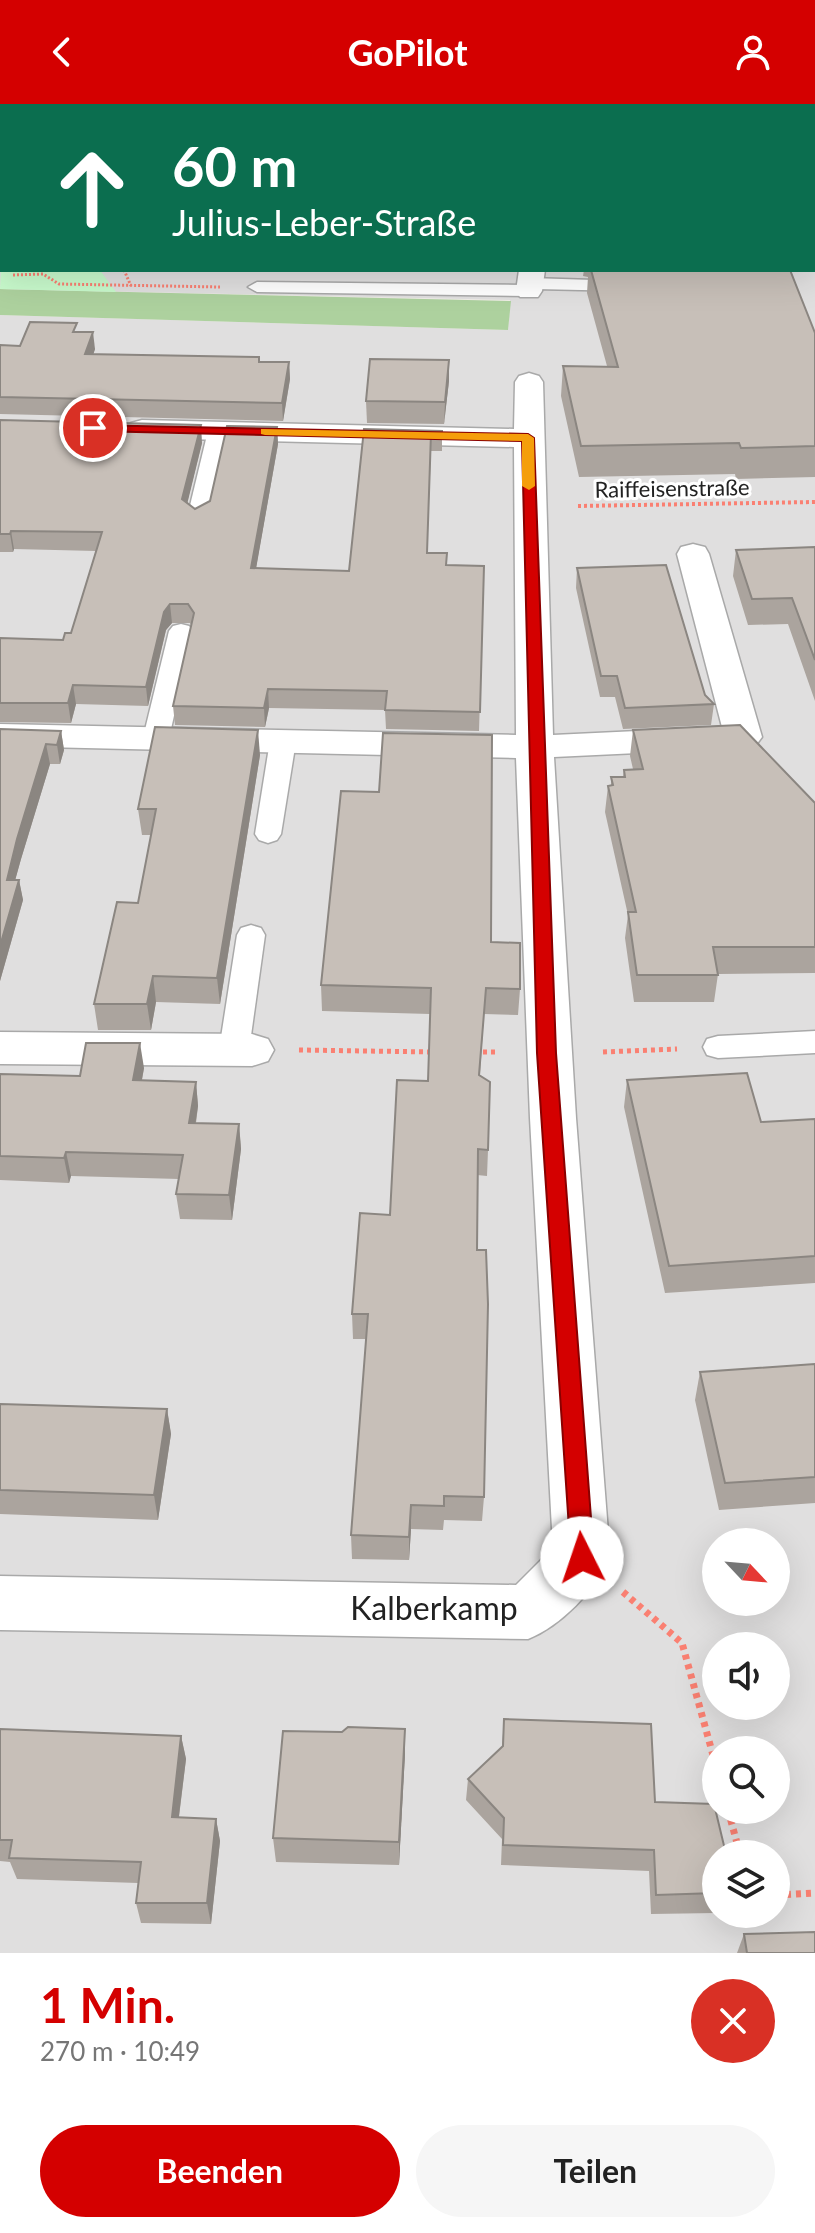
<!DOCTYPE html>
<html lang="de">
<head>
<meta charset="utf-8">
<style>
	body { margin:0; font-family:Lato,sans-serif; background:#f6f6f6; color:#222; height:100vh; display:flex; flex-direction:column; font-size:30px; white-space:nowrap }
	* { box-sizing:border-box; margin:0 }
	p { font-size:26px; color:#767676 }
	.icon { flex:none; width:44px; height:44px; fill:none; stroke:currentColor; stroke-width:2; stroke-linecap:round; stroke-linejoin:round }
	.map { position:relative; height:1849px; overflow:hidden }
	.side { display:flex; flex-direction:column; background:#fff; flex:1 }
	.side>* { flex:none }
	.banner { position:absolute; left:0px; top:0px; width:816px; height:168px; box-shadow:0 8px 32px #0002; background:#0b6e4f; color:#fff; overflow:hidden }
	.needle { width:52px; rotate:116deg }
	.tools { position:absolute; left:702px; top:1424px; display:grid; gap:16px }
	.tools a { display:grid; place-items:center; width:88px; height:88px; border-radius:50%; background:#fff; box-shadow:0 8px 32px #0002; font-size:40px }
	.pin { position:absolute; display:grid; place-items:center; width:68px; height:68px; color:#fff; margin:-34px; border:4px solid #fff; border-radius:50%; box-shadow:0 2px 8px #0007 }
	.me { position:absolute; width:88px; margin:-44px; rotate:356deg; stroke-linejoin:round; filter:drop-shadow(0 0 6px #0008) }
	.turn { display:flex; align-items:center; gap:28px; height:168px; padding:0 40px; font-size:36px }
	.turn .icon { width:104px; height:104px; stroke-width:2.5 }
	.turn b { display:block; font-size:56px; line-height:68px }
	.round { display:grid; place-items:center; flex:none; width:84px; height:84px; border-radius:42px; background:#f6f6f6 }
	.head { display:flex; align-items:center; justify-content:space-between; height:136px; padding:0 40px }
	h1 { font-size:48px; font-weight:700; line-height:60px; color:#d40000 }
	.button { display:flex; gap:16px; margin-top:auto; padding:16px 40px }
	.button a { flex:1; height:92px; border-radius:48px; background:#d40000; color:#fff; font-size:32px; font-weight:700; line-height:92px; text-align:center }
	.button a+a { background:#f6f6f6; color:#222 }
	header { display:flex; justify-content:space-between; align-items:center; height:104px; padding:0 40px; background:#d40000; color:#fff; font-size:36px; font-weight:700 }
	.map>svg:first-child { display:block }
</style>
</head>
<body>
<header><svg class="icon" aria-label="back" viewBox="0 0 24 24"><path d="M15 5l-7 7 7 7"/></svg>GoPilot<svg class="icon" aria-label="person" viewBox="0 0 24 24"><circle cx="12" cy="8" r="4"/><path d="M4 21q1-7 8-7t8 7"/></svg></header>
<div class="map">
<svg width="815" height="1849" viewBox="0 0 815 1849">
	<rect width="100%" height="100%" fill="#f2efe9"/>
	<path fill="#e0dfdf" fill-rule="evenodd" d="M0,0H815V1849H0V211L508,226L510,196L0,185ZM2,2H814V166H2ZM716,1438H776V1498H716ZM716,1542H776V1602H716ZM716,1646H776V1706H716ZM716,1750H776V1810H716Z"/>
	<polygon fill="#add19e" points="0,185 511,197 508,226 0,211"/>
	<polygon fill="#c8facc" points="2,145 2,166 100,166 116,188 0,185"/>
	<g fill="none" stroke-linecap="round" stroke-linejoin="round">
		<defs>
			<g id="lane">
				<polygon points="530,174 626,177 635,182 626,187 536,185 535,191 529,192 257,188 248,183 257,178 523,181 524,175"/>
				<polygon points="218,321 228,327 209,414 198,421 187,414 208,327"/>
				<polygon points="181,520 189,522 193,527 169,634 165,639 147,639 143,634 169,527 173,522"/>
				<polygon points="283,629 292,632 296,637 281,730 277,736 268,739 259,736 255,730 270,637 274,632"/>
				<polygon points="251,821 261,824 265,831 249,946 245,954 234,957 223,954 219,946 237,831 241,824"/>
				<polygon points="815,927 815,949 718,954 707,951 703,943 707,935 718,932"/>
			</g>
			<g id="street">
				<polygon points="2,124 2,141 0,142 0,125"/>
				<polygon points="519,166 545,166 542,187 538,193 520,193 516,187"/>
				<path d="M529,269L539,272L543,278L553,631L722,623L677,450L681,443L693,440L705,443L709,450L762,633L756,641L743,644L554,653L576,1014L610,1454C595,1486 561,1522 528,1535L0,1526V1472L516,1481L553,1444L530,1014L516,654L0,642V620L516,631L514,343L142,334L131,331L127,325L131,319L142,316L514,325L515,278L519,272Z"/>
				<polygon points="0,928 252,930 268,935 274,946 268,957 252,962 0,960"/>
			</g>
		</defs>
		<use href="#lane" stroke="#a9a9a9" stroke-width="3"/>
		<use href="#street" stroke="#a9a9a9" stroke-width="3"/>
		<g stroke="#fa8072" stroke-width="3" stroke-dasharray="2 2" stroke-linecap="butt">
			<polyline points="124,166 131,182"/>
			<polyline points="13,171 43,170 59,180 220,183"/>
		</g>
		<polyline stroke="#fa8072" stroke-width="4" stroke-dasharray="3 3" stroke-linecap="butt" points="578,402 815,398"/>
		<g stroke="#fa8072" stroke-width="5" stroke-dasharray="4 4" stroke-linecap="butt">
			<polyline points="299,946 433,948"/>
			<polyline points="475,948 497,948"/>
			<polyline points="603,948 677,945"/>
		</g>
		<g stroke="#fa8072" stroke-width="7" stroke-dasharray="5 5" stroke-linecap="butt">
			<polyline points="623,1488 682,1539 716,1662"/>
			<polyline points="728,1706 740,1750"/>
			<polyline points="776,1791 815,1789"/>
		</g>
		<use href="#lane" fill="#fff" fill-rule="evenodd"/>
		<use href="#street" fill="#fff" fill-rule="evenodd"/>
	</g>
	<g fill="#aba49e">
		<polygon points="164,0 815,0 815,135 814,2 163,2"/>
		<polygon points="2,15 2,123 0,123 0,17"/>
		<polygon points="584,166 790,166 815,229 815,373 736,375 735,370 579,373 561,292 563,262 607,262 587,189 588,173 583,172"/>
		<polygon points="78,228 95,245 93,250 259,253 260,258 289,258 290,275 283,317 0,310 0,241 20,242"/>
		<polygon points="449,256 449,277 444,320 367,319 366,297"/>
		<polygon points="0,316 202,339 187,399 195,405 210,397 277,323 278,340 256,464 349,467 364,325 442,327 442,347 431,347 427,449 447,461 484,462 479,627 386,625 385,606 269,604 265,623 175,621 173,602 191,521 190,519 172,519 166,526 148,602 76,600 71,619 0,618 0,534 63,536 71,529 96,447 14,445 13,448 0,448 0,450"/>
		<polygon points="815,443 815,597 788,520 748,521 733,472 736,446"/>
		<polygon points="577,464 714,600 711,621 623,625 615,593 600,593 576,484"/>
		<polygon points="0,625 61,627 64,646 60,660 50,660 21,755 15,776 19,776 23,796 0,877"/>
		<polygon points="633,626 815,699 815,869 718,870 714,898 634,898 625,834 628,811 605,708 608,682 611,682 611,673 623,673 624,666 633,665 630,652"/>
		<polygon points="260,651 220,900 156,898 151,926 98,926 94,900 138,799 151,731 142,731 138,705"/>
		<polygon points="491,838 520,885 518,911 484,910 480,971 488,1046 487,1072 477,1071 477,1146 484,1393 482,1417 444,1416 443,1426 411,1425 409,1456 352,1455 351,1431 366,1235 353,1235 352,1210 390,1111 428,977 430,910 322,907 321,881"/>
		<polygon points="144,964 142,976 196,978 198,1002 196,1019 239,1020 241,1045 232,1116 180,1115 176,1090 179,1075 71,1072 69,1079 0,1076 0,970 80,972"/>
		<polygon points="627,976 761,1018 815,1015 815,1179 665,1189 624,1003"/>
		<polygon points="815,1260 815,1399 719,1406 695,1296 700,1268"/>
		<polygon points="0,1300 167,1305 171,1330 158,1416 0,1410"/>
		<polygon points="504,1615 655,1698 716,1750 716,1809 651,1810 649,1767 501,1761 502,1735 466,1696 468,1675 502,1643"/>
		<polygon points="0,1625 181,1632 186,1655 179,1713 216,1715 220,1737 211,1820 141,1819 136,1799 138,1779 17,1775 10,1758 0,1757"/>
		<polygon points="405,1625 405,1650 399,1761 276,1758 273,1734"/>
		<polygon points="744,1830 815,1849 737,1849"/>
	</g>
	<g fill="#8b8681">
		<polygon points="112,0 151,0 151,2 109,2"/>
		<polygon points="2,87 2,105 0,92 0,88"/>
		<polygon points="93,228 95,245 88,267 85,250"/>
		<polygon points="449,256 449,277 444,320 445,298"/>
		<polygon points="289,258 290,275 283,317 282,299"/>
		<polygon points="201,321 202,339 184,413 182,395"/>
		<polygon points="277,323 278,340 253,482 251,464"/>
		<polygon points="11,427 14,445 13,448 10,430"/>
		<polygon points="170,500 172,519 166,526 148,602 146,583 164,508"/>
		<polygon points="73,581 76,600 71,619 68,599"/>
		<polygon points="268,585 269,604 265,623 264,604"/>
		<polygon points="258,626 260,651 220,900 217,874"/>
		<polygon points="61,627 64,646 60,660 57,641"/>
		<polygon points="46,640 50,660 21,755 10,795 7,776 17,735"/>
		<polygon points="19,776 23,796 0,877 0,842"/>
		<polygon points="153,872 156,898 151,926 147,900"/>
		<polygon points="140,939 144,964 137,1001 133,976"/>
		<polygon points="196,978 198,1002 192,1043 189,1019"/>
		<polygon points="239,1020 241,1045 232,1116 229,1091"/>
		<polygon points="66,1048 71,1072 69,1079 64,1054"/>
		<polygon points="167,1305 171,1330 158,1416 154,1391"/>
		<polygon points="411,1401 411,1425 409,1456 409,1433"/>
		<polygon points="405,1625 405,1650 399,1761 399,1738"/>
		<polygon points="181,1632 186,1655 176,1735 172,1713"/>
		<polygon points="216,1715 220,1737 211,1820 207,1799"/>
	</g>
	<g fill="#c7bfb8" stroke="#8b8681" stroke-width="2">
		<polygon points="26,0 112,0 109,2 22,2"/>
		<polygon points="164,0 725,0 726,2 163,2"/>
		<polygon points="739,0 815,0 815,102 814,2 741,2"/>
		<polygon points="2,15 2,41 0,40 0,17"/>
		<polygon points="0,62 2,65 2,87 0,88"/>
		<polygon points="591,166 790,166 815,229 815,342 741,344 739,339 581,342 563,262 618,263"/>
		<polygon points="30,218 77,219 73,228 93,228 85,250 259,253 259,258 289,258 282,299 0,293 0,241 20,242"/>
		<polygon points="370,255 449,256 445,298 366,297"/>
		<polygon points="0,316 201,321 182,395 195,405 210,397 227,322 277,323 251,464 349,467 364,325 442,327 442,329 431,329 427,449 447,449 446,461 484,462 480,608 385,606 387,587 268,585 264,604 173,602 194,509 188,500 170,500 164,508 146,583 73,581 68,599 0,599 0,534 63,536 65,529 71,529 102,428 11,427 10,430 0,430"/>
		<polygon points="815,443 815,556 792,494 752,495 736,446"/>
		<polygon points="666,461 705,591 714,600 625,604 617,572 601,572 577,464"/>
		<polygon points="740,621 815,699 815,843 713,843 718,871 637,871 628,808 636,808 608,682 613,681 611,673 625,673 624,666 643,665 633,626"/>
		<polygon points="155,623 258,626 217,874 153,872 147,900 94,900 117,798 138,799 156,705 138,705"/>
		<polygon points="0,625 61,627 57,641 46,640 17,735 7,776 19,776 0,842"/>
		<polygon points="383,629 492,631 491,838 520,839 520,885 486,884 479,971 490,978 488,1046 478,1045 477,1146 486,1146 488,1200 484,1393 444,1392 444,1402 411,1401 409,1433 351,1431 368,1210 352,1210 360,1109 390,1111 397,976 428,977 431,884 321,881 341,687 379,688"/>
		<polygon points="86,939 140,939 133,976 196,978 189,1019 239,1020 229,1091 176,1090 183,1051 66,1048 64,1054 0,1052 0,970 80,972"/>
		<polygon points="747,969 761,1018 815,1015 815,1152 669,1162 627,976"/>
		<polygon points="815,1260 815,1373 725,1379 700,1268"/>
		<polygon points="0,1300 167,1305 154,1391 0,1386"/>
		<polygon points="504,1615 651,1620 655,1698 714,1700 726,1750 716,1750 716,1789 656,1791 654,1746 503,1741 504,1714 468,1675 503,1642"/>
		<polygon points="348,1623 405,1625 399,1738 273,1734 283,1627 342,1628"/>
		<polygon points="0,1625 181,1632 172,1713 216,1715 207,1799 136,1799 141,1758 9,1754 12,1736 0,1736"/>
		<polygon points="815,1828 815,1849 747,1849 744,1830"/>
	</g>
	<polygon fill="#d40000" stroke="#8a0000" stroke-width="2" points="89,321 528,330 534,334 556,949 594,1454 591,1462 582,1465 574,1462 571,1454 537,949 522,337 93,327 87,324"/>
	<polygon fill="#f59e0b" points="261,325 528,330 534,334 535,382 529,386 522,382 522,337 265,331 261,330"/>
	<g text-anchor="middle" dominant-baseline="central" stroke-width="6" stroke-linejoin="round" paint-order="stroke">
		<g font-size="22" fill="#222" stroke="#fff">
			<text transform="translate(672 384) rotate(-1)">Raiffeisenstraße</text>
		</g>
		<g font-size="32" fill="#222" stroke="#fff">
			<text x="434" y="1503">Kalberkamp</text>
		</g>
	</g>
</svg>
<div class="tools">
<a><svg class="needle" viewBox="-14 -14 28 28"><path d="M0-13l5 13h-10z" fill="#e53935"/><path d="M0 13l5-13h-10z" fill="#767676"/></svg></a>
<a><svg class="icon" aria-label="sound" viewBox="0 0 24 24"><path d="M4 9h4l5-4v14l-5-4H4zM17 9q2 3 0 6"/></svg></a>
<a><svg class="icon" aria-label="search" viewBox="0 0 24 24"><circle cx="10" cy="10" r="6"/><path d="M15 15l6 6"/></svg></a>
<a><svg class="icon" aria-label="layers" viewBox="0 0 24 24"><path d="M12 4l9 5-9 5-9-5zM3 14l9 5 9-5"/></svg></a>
</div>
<div class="pin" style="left:93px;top:324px;background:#d93025"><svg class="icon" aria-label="arrive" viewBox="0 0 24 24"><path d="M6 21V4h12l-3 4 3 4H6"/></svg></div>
<svg class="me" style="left:582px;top:1454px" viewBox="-20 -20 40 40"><circle r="19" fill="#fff"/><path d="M0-13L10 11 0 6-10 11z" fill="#d40000"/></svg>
<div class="banner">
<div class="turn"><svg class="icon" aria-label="ahead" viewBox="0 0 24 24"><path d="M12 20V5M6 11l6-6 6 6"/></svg><div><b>60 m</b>Julius-Leber-Straße</div></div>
</div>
</div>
<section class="side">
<div class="head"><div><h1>1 Min.</h1><p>270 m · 10:49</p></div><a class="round" style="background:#d93025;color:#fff"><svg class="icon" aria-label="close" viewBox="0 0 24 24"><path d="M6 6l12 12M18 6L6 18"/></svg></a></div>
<div class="button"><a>Beenden</a><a>Teilen</a></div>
</section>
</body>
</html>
